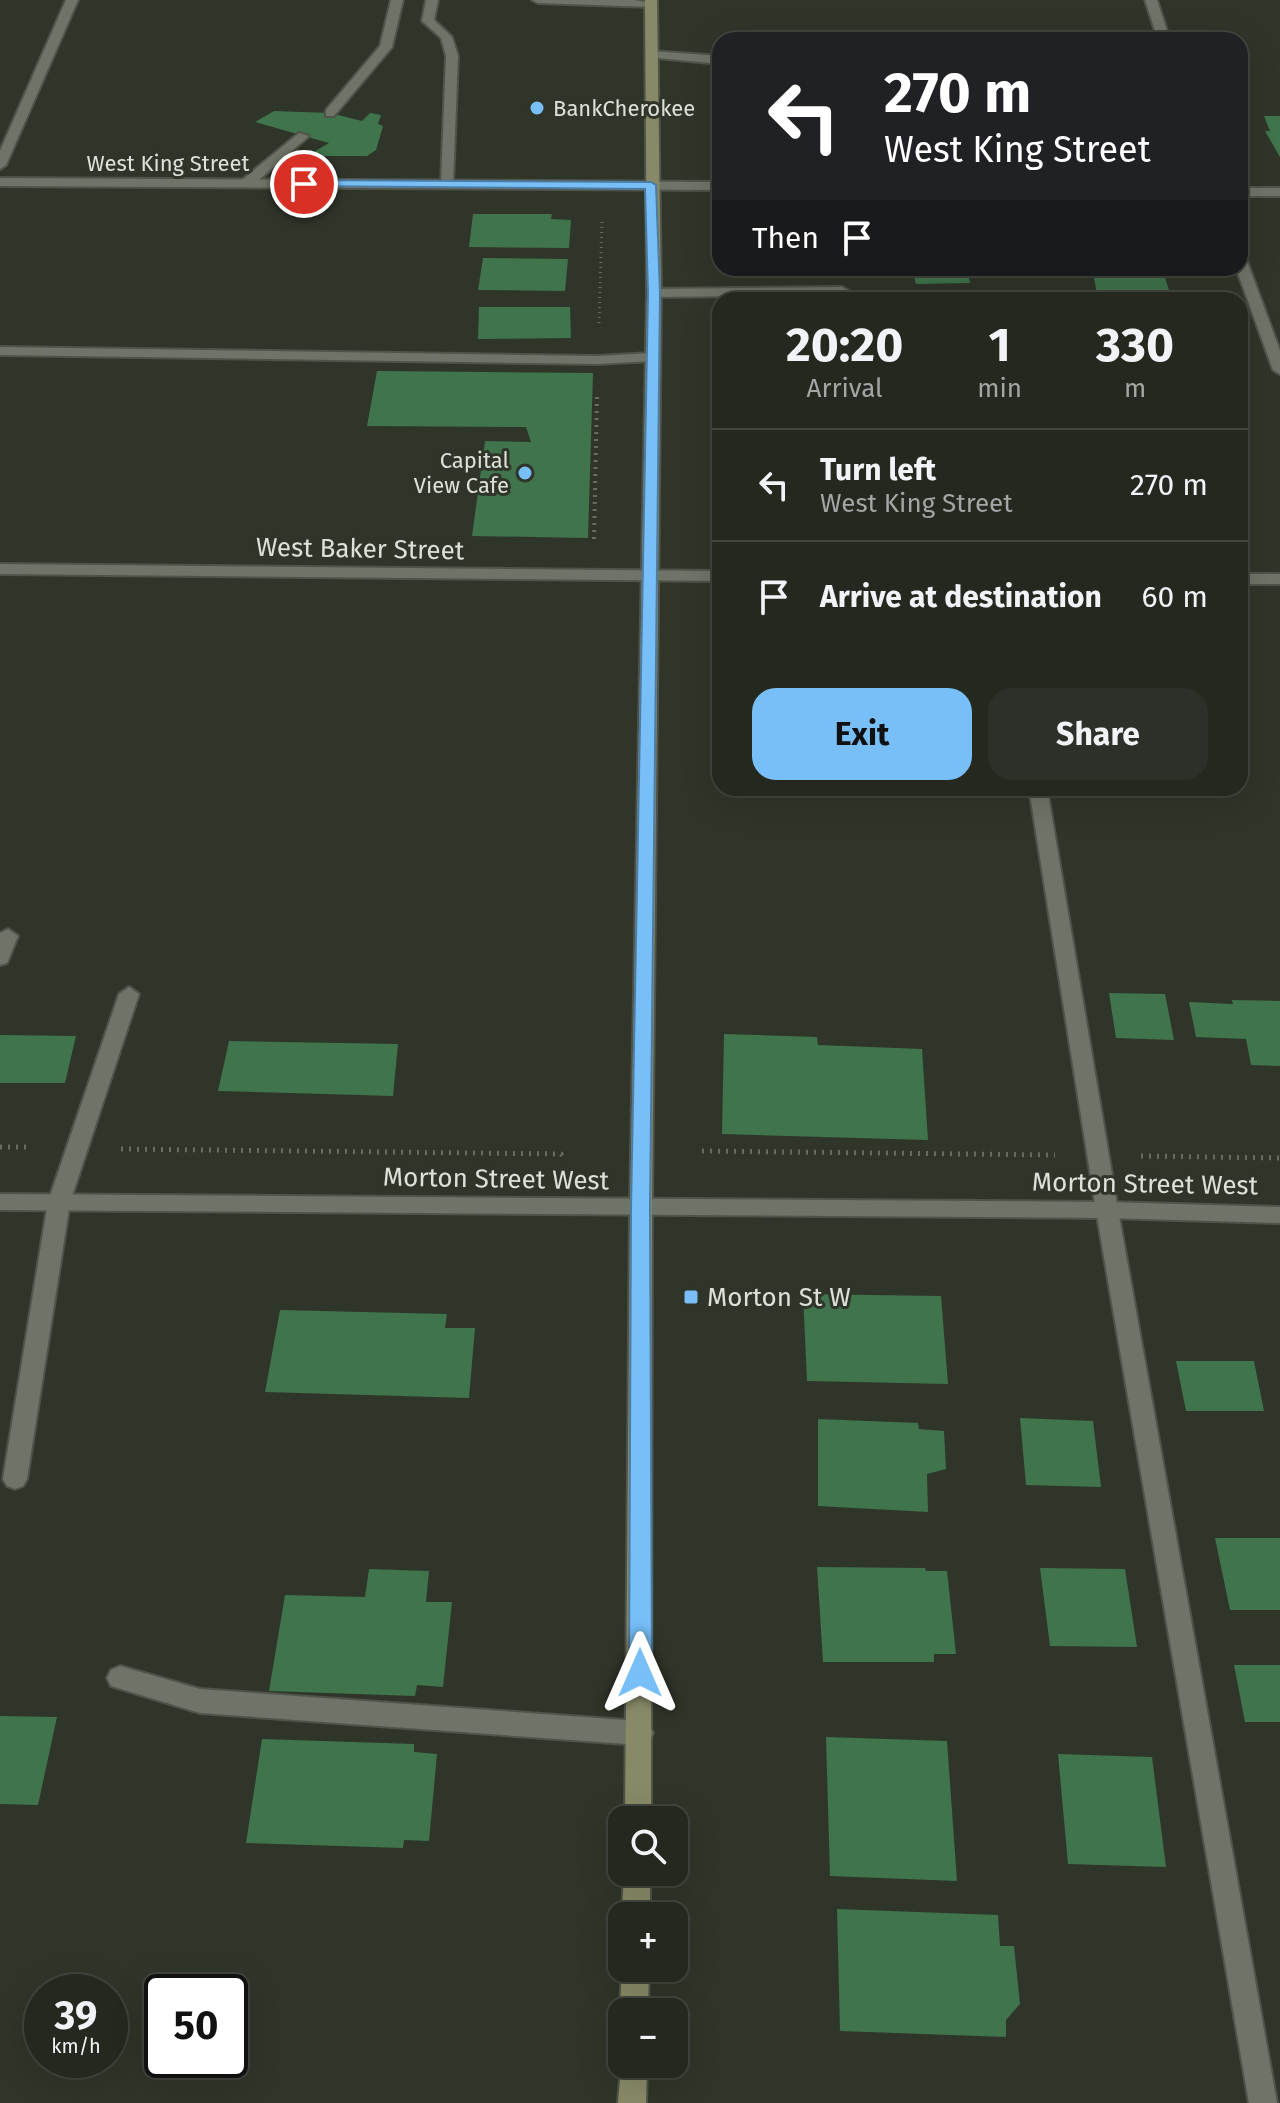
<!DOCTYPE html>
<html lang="en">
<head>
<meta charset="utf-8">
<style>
	body { margin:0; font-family:"Fira Sans",sans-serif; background:#2c3028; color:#f1f3f6; height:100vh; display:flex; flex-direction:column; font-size:30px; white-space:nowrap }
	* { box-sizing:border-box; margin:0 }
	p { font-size:26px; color:#a3a6a4 }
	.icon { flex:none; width:44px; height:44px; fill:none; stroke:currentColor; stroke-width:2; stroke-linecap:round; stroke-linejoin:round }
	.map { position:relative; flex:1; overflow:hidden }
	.panel { position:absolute; left:712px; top:292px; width:536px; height:504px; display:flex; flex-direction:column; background:#24281f; border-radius:24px; box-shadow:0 8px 32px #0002,0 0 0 2px #41443d }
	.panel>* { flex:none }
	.hud { position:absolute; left:712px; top:32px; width:536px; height:244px; border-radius:24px; box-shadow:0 8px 32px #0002,0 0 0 2px #41443d; background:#202124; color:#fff; overflow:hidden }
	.fabs { position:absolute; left:608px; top:1806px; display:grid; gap:16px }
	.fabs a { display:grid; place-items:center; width:80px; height:80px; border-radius:16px; background:#24281f; box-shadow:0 8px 32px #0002,0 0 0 2px #41443d; font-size:40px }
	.speed { position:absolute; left:24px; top:1974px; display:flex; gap:16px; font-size:40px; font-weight:700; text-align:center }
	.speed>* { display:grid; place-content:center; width:104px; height:104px; border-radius:50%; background:#24281f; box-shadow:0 8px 32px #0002,0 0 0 2px #41443d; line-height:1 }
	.speed small { font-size:20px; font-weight:400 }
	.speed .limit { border:4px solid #111; border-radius:12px; background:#fff; color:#111 }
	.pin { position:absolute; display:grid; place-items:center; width:68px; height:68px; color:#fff; margin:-34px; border:4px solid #fff; border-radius:50%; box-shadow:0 2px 8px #0007 }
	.me { position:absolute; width:88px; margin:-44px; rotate:0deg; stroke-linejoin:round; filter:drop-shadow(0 0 6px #0008) }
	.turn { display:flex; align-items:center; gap:28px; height:168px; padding:0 40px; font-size:36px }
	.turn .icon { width:104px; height:104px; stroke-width:2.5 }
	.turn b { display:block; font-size:56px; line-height:68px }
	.then { display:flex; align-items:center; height:76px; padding:0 40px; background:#0003; gap:16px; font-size:30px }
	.eta { display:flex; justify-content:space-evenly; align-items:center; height:136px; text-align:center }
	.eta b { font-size:48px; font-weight:700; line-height:56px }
	.cta { display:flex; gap:16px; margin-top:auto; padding:16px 40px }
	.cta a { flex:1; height:92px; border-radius:24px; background:#78bff7; color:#111; font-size:32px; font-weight:700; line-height:92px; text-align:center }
	.cta a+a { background:#2c3028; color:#f1f3f6 }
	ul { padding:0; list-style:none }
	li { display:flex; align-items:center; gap:24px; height:112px; padding:0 40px; border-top:2px solid #41443d }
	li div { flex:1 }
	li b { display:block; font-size:30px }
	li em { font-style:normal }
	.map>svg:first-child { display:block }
</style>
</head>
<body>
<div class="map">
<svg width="1280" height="2103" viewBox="0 0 1280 2103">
	<rect width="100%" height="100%" fill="#303529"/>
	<g fill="#3f744c">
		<polygon points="274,111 330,113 362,121 370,113 381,115 378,124 383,126 376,150 367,156 323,156 312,153 329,143 255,122"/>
		<polygon points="1264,116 1280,116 1280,157 1265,131 1270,131"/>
		<polygon points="473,214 552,214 551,219 571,220 569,248 469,247"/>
		<polygon points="483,258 568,259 565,291 478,290"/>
		<polygon points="912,268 967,268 970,283 916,284"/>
		<polygon points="1093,273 1164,274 1172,300 1098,299"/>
		<polygon points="479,307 570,307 571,338 478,339"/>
		<polygon points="711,313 720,313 720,398 717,398"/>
		<polygon points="377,371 593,373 588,538 472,536 485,441 531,442 526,427 367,426"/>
		<polygon points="1109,993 1165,994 1174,1040 1116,1038"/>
		<polygon points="1232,1000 1280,1001 1280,1066 1251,1065 1246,1039 1196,1037 1189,1002 1233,1004"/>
		<polygon points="724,1034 817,1037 818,1045 922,1049 928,1140 722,1134"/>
		<polygon points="0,1035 76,1036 65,1083 0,1083"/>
		<polygon points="229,1041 398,1044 393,1096 218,1091"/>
		<polygon points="803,1294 941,1296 948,1384 807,1381"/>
		<polygon points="280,1310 447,1314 445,1328 475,1328 469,1398 265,1392"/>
		<polygon points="1176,1361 1254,1361 1264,1411 1186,1411"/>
		<polygon points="1020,1418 1093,1421 1101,1487 1026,1485"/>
		<polygon points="818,1419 918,1423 919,1429 944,1431 946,1469 927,1474 928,1512 818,1506"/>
		<polygon points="1215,1538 1280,1538 1280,1610 1230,1610"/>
		<polygon points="817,1567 925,1568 926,1571 947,1571 956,1654 934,1654 934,1662 823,1662"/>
		<polygon points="1040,1568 1125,1569 1137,1647 1050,1646"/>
		<polygon points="369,1569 429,1571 426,1602 452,1602 443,1687 417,1685 415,1696 269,1691 285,1595 365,1597"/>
		<polygon points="1234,1665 1280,1665 1280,1722 1245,1722"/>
		<polygon points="0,1716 57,1717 38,1805 0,1804"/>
		<polygon points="826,1737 947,1741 957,1881 830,1876"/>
		<polygon points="262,1739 414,1744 414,1752 437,1754 429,1841 404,1840 403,1848 246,1843"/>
		<polygon points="1058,1754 1152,1757 1166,1867 1068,1864"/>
		<polygon points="837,1909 998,1915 1000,1946 1014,1946 1020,2004 1006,2020 1006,2037 840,2031"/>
	</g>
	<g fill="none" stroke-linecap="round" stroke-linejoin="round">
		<defs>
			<g id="service">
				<polygon points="391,0 403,0 392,47 334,116 326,116 326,110 380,46"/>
				<polygon points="426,0 438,0 434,20 452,37 458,56 453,184 447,188 441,184 446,56 441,38 422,21"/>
				<polygon points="532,0 634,0 657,4 651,7 538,3"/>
				<polygon points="651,51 720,56 720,64 647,57 647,53"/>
				<polygon points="299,133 309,136 252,186 242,186 242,180"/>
				<polygon points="842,287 849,291 850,300 836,300 836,295 654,297 647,293 654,289"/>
				<polygon points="0,347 598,356 652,353 659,357 652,361 598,364 0,355"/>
				<polygon points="1029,788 1047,788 1118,1210 1277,2103 1249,2103 1096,1210"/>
				<polygon points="8,929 18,936 7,963 0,965 0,933"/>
				<polygon points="129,987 139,994 70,1202 27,1479 23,1486 15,1489 7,1486 3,1479 48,1202 119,994"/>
				<polygon points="120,1666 200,1689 640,1721 649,1724 653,1733 649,1742 640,1745 200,1713 111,1686 107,1678 111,1670"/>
			</g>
			<g id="minor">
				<polygon points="66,0 78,0 6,165 0,169 0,151"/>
				<polygon points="1145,0 1157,0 1170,40 1158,40"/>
				<polygon points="0,178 720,182 720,190 0,186"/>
				<rect x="1240" y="188" width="40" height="8"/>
				<polygon points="1240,257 1247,261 1280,351 1280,374 1273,370 1236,268 1240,268"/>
				<polygon points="0,564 720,571 720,581 0,574"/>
				<rect x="1240" y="574" width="40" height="10"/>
				<polygon points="0,1194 1107,1202 1280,1207 1280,1223 1107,1218 0,1210"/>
			</g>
			<g id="secondary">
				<polygon points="645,0 657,0 661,293 652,1209 651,1820 625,1820 630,1209 647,293"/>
				<polygon points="624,1872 650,1872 650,1916 622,1916"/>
				<polygon points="622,1966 649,1968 648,2012 622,2012 622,2017 620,2012"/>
				<polygon points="622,2056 622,2064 647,2064 646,2103 618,2103"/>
			</g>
		</defs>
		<use href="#service" stroke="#4f534a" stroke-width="4"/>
		<use href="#minor" stroke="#4f534a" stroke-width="4"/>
		<use href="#secondary" stroke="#4f534a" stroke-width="4"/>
		<polyline stroke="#676b61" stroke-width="3" stroke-dasharray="1 4" stroke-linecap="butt" points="599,323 602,221"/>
		<polyline stroke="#676b61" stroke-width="4" stroke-dasharray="2 5" stroke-linecap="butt" points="594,539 597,397"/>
		<g stroke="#676b61" stroke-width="5" stroke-dasharray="2 6" stroke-linecap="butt">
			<polyline points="0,1147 31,1147"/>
			<polyline points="121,1149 561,1154 566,1159"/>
			<polyline points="702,1151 1055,1155"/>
			<polyline points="1141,1156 1280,1158"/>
		</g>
		<use href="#service" fill="#6e7467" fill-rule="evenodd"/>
		<use href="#minor" fill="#6e7467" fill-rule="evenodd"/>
		<use href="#secondary" fill="#888a67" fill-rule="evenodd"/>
	</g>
	<polygon fill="#78bff7" stroke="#4e7ca1" stroke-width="2" points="304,180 651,182 656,185 660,293 650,1209 652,1673 648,1680 640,1683 632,1680 629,1673 631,1209 648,293 645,189 300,186 299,184"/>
	<g fill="#78bff7" stroke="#303529" stroke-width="3">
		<circle cx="537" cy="108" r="8"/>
		<circle cx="525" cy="473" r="8"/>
		<rect x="683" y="1289" width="16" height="16" rx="4"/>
	</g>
	<g text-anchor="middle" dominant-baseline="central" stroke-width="6" stroke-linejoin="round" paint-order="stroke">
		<g font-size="22" fill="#dee1da" stroke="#303529" text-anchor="start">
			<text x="553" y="108">BankCherokee</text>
			<text x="509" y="460" text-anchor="end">Capital<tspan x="509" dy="25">View Cafe</tspan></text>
		</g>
		<g font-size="22" fill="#dee1da" stroke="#303529">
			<text x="168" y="163">West King Street</text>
		</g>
		<g font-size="26" fill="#dee1da" stroke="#303529">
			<text transform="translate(360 549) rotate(1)">West Baker Street</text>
			<text transform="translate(496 1179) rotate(1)">Morton Street West</text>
			<text transform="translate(1145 1184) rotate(1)">Morton Street West</text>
		</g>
		<g font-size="26" fill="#dee1da" stroke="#303529" text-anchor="start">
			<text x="707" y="1297">Morton St W</text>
		</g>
	</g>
</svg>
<div class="fabs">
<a><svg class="icon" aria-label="search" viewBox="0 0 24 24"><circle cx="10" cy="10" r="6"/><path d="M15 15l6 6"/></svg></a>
<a>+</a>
<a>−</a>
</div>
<div class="speed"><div>39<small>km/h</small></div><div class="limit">50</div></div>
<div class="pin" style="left:304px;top:184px;background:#d93025"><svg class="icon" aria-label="arrive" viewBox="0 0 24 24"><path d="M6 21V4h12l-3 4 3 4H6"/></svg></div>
<svg class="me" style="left:640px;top:1673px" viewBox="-20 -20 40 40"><path d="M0-17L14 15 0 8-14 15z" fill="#78bff7" stroke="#fff" stroke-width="4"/></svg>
<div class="hud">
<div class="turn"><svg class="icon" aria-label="left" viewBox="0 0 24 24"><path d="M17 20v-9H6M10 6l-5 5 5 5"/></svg><div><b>270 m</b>West King Street</div></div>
<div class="then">Then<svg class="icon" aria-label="arrive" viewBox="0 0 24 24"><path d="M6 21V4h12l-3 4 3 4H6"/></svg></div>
</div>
<section class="panel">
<div class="eta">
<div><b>20:20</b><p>Arrival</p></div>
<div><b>1</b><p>min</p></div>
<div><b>330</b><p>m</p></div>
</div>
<ul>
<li><svg class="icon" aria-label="left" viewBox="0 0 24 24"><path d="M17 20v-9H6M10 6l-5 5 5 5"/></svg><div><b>Turn left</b><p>West King Street</p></div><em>270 m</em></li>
<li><svg class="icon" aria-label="arrive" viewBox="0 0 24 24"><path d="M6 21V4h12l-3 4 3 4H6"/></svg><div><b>Arrive at destination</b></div><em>60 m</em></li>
</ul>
<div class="cta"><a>Exit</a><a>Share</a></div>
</section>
</div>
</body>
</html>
